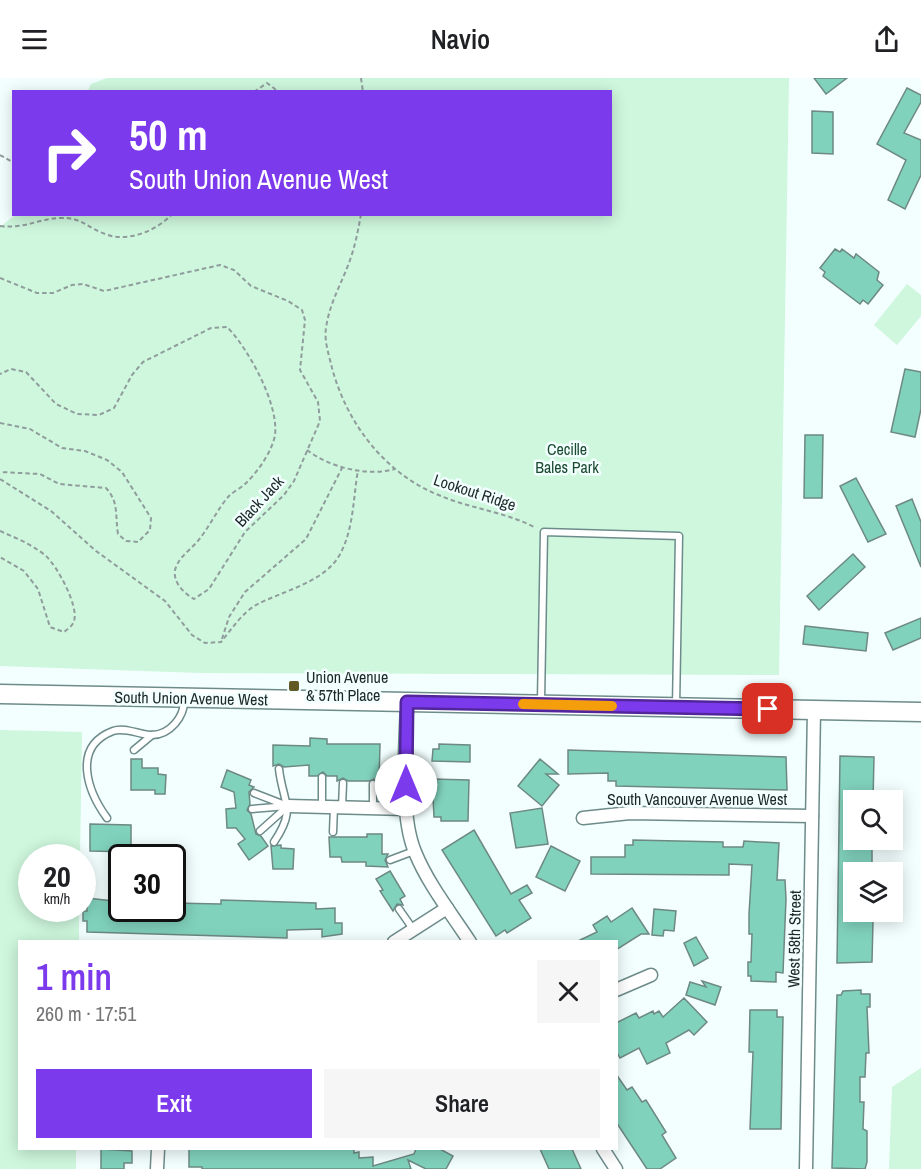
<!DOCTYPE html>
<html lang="en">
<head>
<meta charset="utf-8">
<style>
	body { margin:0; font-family:"Archivo Narrow",sans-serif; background:#f6f6f6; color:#202124; height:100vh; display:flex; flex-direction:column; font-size:22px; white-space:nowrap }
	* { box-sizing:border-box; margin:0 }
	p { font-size:20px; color:#757577 }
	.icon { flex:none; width:33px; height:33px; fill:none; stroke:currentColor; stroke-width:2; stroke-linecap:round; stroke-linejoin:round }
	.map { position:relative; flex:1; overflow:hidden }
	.drawer { position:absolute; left:18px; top:862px; width:600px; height:210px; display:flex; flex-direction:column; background:#fff; border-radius:0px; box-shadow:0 3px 15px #0003 }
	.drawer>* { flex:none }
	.banner { position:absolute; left:12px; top:12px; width:600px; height:126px; border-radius:0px; box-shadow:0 3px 15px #0003; background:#7c3aed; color:#fff; overflow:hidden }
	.fabs { position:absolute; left:843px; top:712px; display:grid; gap:12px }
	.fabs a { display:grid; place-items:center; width:60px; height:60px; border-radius:0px; background:#fff; box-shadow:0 3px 15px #0003; font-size:30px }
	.speed { position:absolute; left:18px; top:766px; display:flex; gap:12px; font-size:30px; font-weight:700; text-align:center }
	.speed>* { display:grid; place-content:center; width:78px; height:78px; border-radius:50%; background:#fff; box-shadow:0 3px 15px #0003; line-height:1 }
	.speed small { font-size:15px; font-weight:400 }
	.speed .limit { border:3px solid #111; border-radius:9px; background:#fff; color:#111 }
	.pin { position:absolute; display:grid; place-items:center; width:51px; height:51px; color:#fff; margin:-26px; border-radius:12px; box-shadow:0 3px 9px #0006 }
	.me { position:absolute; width:66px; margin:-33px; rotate:0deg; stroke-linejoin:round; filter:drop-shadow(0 0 4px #0008) }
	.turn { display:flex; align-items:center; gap:21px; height:126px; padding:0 18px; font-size:27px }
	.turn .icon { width:78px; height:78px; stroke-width:2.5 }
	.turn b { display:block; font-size:42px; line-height:51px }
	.round { display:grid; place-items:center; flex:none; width:63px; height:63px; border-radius:0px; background:#f6f6f6 }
	.summary { display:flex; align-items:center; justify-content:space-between; height:102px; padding:0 18px }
	h1 { font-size:36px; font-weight:600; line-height:45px; color:#7c3aed }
	.action { display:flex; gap:12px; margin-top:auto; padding:12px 18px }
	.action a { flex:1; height:69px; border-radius:0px; background:#7c3aed; color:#fff; font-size:24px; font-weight:600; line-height:69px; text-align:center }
	.action a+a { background:#f6f6f6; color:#202124 }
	header { display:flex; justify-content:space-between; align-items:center; height:78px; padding:0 18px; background:#fff; font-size:27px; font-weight:600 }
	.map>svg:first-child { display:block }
</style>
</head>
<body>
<header><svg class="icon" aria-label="menu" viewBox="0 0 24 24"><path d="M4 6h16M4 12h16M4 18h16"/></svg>Navio<svg class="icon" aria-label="share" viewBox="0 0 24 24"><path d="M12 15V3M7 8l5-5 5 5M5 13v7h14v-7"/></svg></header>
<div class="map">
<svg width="921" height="1091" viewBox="0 0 921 1091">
	<rect width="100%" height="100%" fill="#f2fffe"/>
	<g fill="#cef7dd">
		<polygon points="107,0 789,0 779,597 201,595 0,588 0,149 15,137 610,136 610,14 88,13 91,6"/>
		<polygon points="907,206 921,217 921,238 897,267 874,247"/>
		<polygon points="0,652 82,654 80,780 32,780 32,831 79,831 79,864 20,864 20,1071 76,1071 76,1091 0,1091"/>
		<polygon points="921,990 921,1091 889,1091 892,1009"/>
	</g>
	<g fill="#80d2bd" stroke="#6d8981" stroke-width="1.5">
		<polygon points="814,0 847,0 826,16"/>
		<polygon points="907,10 921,17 921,24 904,55 921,62 921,97 905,131 888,122 906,82 877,66"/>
		<polygon points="812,33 833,34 833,76 812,75"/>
		<polygon points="835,171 840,174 842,171 854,180 856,176 879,194 877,202 883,207 868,226 863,222 860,226 823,198 825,194 820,190"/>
		<polygon points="905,291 921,294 921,331 915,359 891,354"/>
		<polygon points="805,357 823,357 822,420 804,420"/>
		<polygon points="856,400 886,456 868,464 840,408"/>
		<polygon points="912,421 921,444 921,489 896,428"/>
		<polygon points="853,476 865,489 819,532 807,518"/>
		<polygon points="921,540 921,560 893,572 885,555"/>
		<polygon points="805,548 868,555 866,573 803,566"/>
		<polygon points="310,660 327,661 327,666 380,666 379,704 374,701 369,703 348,703 343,700 337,703 337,698 327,698 323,694 317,698 309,698 309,687 284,689 279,686 273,688 273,667 310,668"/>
		<polygon points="439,666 470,667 470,684 432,683 433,671 439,671"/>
		<polygon points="568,672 786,679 787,712 616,708 616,703 608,703 608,695 568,696"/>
		<polygon points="840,678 874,679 873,723 854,723 854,762 872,762 872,795 854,795 854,834 869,834 869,843 873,843 872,884 837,885"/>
		<polygon points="131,681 142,681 142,690 158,690 158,696 166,697 165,716 155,716 155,712 131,712"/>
		<polygon points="540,681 558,696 546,696 559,707 542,728 518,708"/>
		<polygon points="227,692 251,702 249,707 254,709 249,714 250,726 247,732 251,736 256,756 261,758 268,768 249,782 238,766 245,761 236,750 227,750 226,731 236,730 234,714 221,709"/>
		<polygon points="432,701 469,702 468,743 441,743 441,739 434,739"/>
		<polygon points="542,730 548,766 516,770 510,735"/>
		<polygon points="90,746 131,747 131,774 90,773"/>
		<polygon points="474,752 511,816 527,807 532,815 519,822 531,840 507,855 505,852 496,858 442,772"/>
		<polygon points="367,756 382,756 382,776 388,776 385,782 388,789 366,788 366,784 342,784 341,779 330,779 329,759 367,759"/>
		<polygon points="633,762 723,764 723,769 743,769 744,763 779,765 777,802 785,802 786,821 783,895 776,894 776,904 751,903 751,898 748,898 748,884 751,884 752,856 749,856 749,836 752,787 729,786 729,797 591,796 591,779 625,779 625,767 633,767"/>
		<polygon points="281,767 281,770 294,771 293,791 273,791 271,768"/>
		<polygon points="551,768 580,783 565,813 536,799"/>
		<polygon points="390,793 405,818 400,821 403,827 397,826 393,833 380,813 383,812 376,801"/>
		<polygon points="87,820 122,824 122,831 173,831 173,825 221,826 221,822 316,825 316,831 335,830 335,845 342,845 342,856 322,859 322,851 287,852 287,860 87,854 87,843 83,843 83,833 87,833"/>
		<polygon points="632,830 649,856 641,856 616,872 616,864 576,864 597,854 593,847 607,838 611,844"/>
		<polygon points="654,831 676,833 674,853 664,852 663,858 652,857"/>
		<polygon points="696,859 708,880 694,888 684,865"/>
		<polygon points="702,903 721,909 715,927 686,917 690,904 706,909"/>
		<polygon points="861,912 861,916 870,916 870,929 867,929 869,975 866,975 865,999 860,999 860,1024 864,1024 863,1051 867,1053 867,1084 865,1091 832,1090 837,917 841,917 843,913"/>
		<polygon points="684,920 707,944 694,957 689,952 666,965 670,975 647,986 639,970 620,980 616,973 616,945 636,935 639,940 653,933 654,936 659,933 663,939"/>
		<polygon points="750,932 777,932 777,939 783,939 781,1051 750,1051 753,974 749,974"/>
		<polygon points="616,996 627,1012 632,1009 642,1024 646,1022 666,1054 662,1057 676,1080 660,1091 647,1091 616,1044"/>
		<polygon points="101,1071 132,1073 132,1085 124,1085 124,1091 101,1091"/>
		<polygon points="189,1071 354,1071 354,1075 359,1074 359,1080 373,1079 373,1088 414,1076 416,1071 440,1071 453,1078 446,1091 426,1091 408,1082 411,1091 202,1091 202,1089 189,1089"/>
		<polygon points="540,1071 572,1071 581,1091 549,1091"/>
	</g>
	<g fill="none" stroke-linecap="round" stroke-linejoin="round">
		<defs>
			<g id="lane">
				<polyline points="541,623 544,454 679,458 676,629"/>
				<polyline points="134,672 152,657"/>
				<polyline points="254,715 285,727"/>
				<polyline points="322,729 322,699"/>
				<polyline points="342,729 343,705"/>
				<polyline points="373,730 373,706"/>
				<polyline points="252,731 288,728"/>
				<path d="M107,740C88,714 71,669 113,653C124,649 138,656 150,657C170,658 185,638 184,621"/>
				<polyline points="260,753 288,728"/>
				<polyline points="333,754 334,729"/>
				<path d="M274,764C297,730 283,726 279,691"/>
				<polyline points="390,782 414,773"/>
				<polyline points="399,831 413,851"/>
			</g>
			<g id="street">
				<path d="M407,624C406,666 399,736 415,774C428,806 451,835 470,864"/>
				<polyline points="288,728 407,731"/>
				<polyline points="583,740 630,735 812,738"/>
				<polyline points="394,864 447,830"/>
				<polyline points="616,912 651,897"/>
				<polyline points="603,1071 616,1091"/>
				<polyline points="157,1091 158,1071"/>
				<polyline points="806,1091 814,632"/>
			</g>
			<polyline id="secondary" points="0,616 921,634"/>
		</defs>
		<use href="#lane" stroke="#6d8b8a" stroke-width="9"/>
		<use href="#street" stroke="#6d8b8a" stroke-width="15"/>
		<use href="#secondary" stroke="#6d8b8a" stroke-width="21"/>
		<g stroke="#909d9c" stroke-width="2" stroke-dasharray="4.5 3" stroke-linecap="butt">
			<polyline points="361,0 363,14"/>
			<polyline points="254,14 267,5 279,14"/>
			<polyline points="0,77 14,85"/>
			<path d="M361,136C358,154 354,173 347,190C339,210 329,228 326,250C324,263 329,277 332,290C347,346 386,397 441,418C472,431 506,434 536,450"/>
			<path d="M0,148C25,151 37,141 60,140C83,139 88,151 108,157C129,164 158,152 172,136"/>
			<path d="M0,200L37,215H53L72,207L83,206L104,213L220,187L234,192L251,208L288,223L302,232L305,242L300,292L318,324L320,343L294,403L284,417L245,454L209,511L194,521C184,515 173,505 175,492C178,480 189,473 197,464C209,450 218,430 229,418C233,414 239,411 244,407C257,395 272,374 275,357C279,326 248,270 227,249L211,250L143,284L132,297L114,330L99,337L77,336L56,326L26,294L11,291L0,296"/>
			<path d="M0,345L30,351L62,370L85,373L107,382L122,394L151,440L150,452L138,464L126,463L118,456C115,437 119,424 106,410L59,406L40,396L0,394"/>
			<path d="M307,372C329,389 367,399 395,391"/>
			<path d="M0,401L51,433L96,473L165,523L192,557L205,565L221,564C231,552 242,535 256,527C282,513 323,505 339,478C354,452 353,420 358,392"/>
			<path d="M0,453C16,460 33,467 46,478C57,488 79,528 74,543C73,547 68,551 64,554L50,549L38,511L24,493L0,479"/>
			<polyline points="222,561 229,539 245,514 306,461 343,388"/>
		</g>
		<use href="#lane" stroke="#fff" stroke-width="6"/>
		<use href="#street" stroke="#fff" stroke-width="12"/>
		<use href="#secondary" stroke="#fff" stroke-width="18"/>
	</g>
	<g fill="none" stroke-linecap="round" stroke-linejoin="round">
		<defs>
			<polyline id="route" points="406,707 407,624 768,631"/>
		</defs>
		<use href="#route" stroke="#51269a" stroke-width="15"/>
		<use href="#route" stroke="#7c3aed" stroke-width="10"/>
		<polyline stroke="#f59e0b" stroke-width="10" points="523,626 612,628"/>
	</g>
	<rect fill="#615824" stroke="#f2fffe" stroke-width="2" x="288" y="602" width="12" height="12" rx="3"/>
	<g text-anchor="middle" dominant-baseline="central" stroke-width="5" stroke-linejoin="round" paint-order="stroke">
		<g font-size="16" fill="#1a4b31" stroke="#f2fffe">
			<text x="567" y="371">Cecille<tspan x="567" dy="18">Bales Park</tspan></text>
		</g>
		<g font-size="16" fill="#1c2828" stroke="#f2fffe">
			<text transform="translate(475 414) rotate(18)">Lookout Ridge</text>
			<text transform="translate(259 423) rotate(-47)">Black Jack</text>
			<text transform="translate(191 620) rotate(1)">South Union Avenue West</text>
			<text x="697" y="721">South Vancouver Avenue West</text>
			<text transform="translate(794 861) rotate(-89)">West 58th Street</text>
		</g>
		<g font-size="16" fill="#1c2828" stroke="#f2fffe" text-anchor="start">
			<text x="306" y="599">Union Avenue<tspan x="306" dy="18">&amp; 57th Place</tspan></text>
		</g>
	</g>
</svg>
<div class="fabs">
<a><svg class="icon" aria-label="search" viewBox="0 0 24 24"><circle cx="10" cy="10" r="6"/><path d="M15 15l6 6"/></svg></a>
<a><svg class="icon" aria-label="layers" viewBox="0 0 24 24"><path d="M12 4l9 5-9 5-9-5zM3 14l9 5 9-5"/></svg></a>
</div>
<div class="speed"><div>20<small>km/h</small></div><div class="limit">30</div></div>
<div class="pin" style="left:768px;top:631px;background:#d93025"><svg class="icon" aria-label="arrive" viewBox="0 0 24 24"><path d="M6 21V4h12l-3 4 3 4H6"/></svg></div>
<svg class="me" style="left:406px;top:707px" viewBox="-20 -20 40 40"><circle r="19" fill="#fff"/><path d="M0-13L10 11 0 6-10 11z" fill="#7c3aed"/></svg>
<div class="banner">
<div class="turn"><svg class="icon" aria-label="right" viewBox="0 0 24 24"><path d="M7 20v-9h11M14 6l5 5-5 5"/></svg><div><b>50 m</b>South Union Avenue West</div></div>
</div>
<section class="drawer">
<div class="summary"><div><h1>1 min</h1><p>260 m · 17:51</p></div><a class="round"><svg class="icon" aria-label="close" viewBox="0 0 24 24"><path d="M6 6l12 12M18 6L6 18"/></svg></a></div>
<div class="action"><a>Exit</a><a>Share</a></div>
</section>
</div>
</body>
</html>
